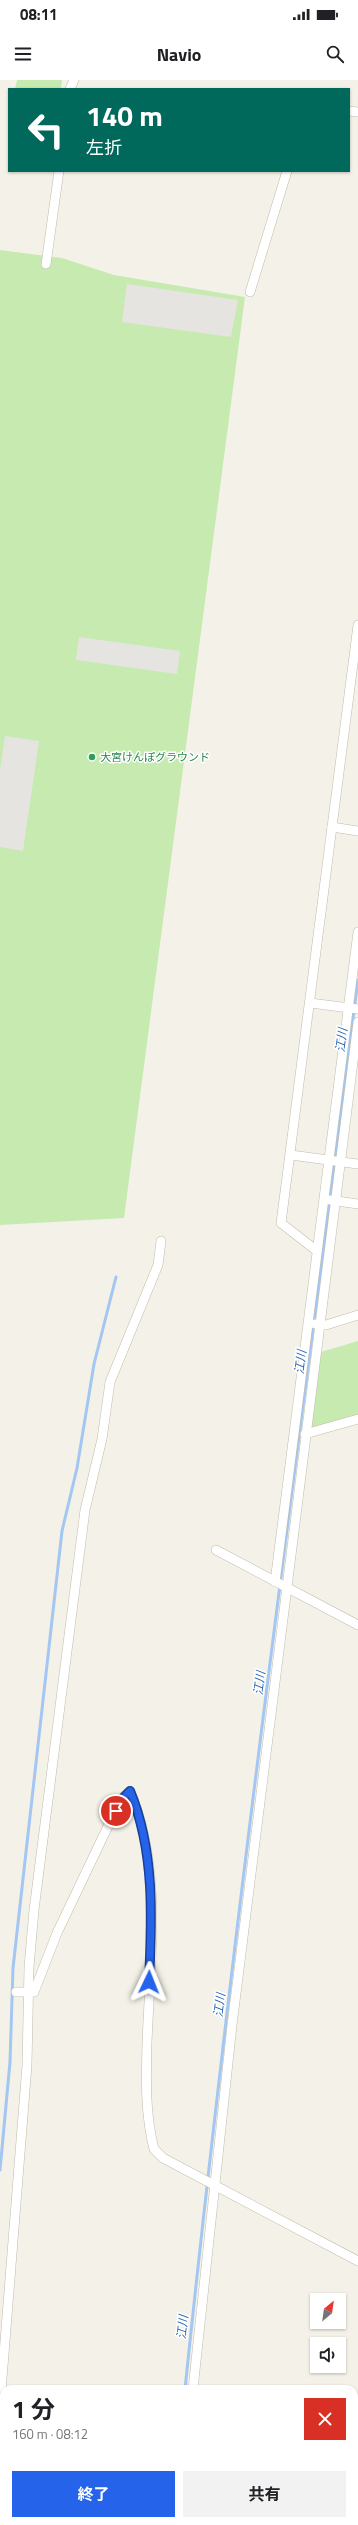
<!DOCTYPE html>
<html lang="ja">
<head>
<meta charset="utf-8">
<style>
	body { margin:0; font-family:"Titillium Web","Noto Sans JP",sans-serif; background:#f2f2f2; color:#202124; height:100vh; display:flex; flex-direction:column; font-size:15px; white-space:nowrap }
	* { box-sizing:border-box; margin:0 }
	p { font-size:13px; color:#757577 }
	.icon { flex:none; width:22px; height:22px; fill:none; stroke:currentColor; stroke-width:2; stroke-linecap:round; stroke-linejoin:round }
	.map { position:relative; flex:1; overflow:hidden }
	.side { position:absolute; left:0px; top:2305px; width:358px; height:140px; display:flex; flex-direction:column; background:#fff; border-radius:12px 12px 0 0; box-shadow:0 1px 3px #0004 }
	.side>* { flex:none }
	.banner { position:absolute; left:8px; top:8px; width:342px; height:84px; border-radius:0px; box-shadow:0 1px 3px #0004; background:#00695c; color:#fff; overflow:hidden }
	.needle { width:26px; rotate:29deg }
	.tools { position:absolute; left:310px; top:2213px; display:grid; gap:8px }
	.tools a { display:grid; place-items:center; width:36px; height:36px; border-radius:0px; background:#fff; box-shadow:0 1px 3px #0004; font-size:20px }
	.pin { position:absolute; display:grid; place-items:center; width:34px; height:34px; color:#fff; margin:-17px; border:2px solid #fff; border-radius:50%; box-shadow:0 1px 4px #0007 }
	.me { position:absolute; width:44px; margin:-22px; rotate:2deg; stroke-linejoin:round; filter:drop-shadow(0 0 3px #0008) }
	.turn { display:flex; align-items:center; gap:14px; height:84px; padding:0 12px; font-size:18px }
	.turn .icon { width:52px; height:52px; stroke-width:2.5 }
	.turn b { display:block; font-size:28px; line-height:34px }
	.round { display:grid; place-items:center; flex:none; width:42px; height:42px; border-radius:0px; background:#f2f2f2 }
	.overview { display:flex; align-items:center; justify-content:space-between; height:68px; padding:0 12px }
	h1 { font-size:24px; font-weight:700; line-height:30px }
	.cta { display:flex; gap:8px; margin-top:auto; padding:8px 12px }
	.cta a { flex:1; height:46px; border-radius:0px; background:#2563eb; color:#fff; font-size:16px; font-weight:700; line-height:46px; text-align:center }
	.cta a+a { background:#f2f2f2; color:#202124 }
	.status { display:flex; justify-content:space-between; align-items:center; height:28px; padding:0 20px; background:#fff; direction:ltr }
	.status svg { height:11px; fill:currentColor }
	header { display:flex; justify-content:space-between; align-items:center; height:52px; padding:0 12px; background:#fff; font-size:18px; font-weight:700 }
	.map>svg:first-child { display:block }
</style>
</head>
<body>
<div class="status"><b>08:11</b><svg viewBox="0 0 49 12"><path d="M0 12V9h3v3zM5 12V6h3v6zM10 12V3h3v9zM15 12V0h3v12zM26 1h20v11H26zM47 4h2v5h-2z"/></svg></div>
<header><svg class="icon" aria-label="menu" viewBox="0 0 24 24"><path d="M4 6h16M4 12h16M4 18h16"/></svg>Navio<svg class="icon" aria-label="search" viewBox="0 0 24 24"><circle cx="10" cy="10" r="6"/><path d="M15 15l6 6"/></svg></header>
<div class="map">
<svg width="358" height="2445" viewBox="0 0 358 2445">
	<rect width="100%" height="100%" fill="#f4f2e8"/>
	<g fill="#c7eab0">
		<polygon points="17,0 62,0 61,9 15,9"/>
		<polygon points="0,170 62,178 114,195 245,217 124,1138 0,1145"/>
		<polygon points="358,1261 358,1335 309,1350 321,1272"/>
	</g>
	<g fill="#e6e4e0">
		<polygon points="127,204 238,220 231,257 122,242"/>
		<polygon points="79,557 180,571 177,594 76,580"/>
		<polygon points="5,656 39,661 23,771 0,767 0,690"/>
	</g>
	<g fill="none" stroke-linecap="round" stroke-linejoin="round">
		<g stroke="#a3c6f3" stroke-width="3">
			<polyline points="0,2090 10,1982 13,1888 62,1451 77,1388 94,1284 116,1197"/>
			<path d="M185,2309C234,1838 298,1369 358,900"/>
			<polyline points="171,2445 171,2441"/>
		</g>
		<defs>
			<g id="minor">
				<polyline points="70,9 74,0"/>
				<polyline points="349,31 358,32"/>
				<polyline points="46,184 59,91"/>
				<polyline points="250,212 287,91"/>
				<polyline points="332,747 358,751"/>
				<polyline points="310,923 358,929"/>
				<polyline points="291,1075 358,1084"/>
				<polyline points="330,1120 358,1124"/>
				<polyline points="317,1171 281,1143 358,545"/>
				<polyline points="315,1244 326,1245 358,1235"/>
				<polyline points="305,1354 358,1339"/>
				<polyline points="216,1470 358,1545"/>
				<polyline points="275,1502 358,852"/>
				<path d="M16,1912H34L57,1853L121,1719L130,1711C163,1788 150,1881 147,1963C146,1998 145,2034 154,2069L163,2078L358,2181"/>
				<polyline points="193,2309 232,1945 358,942"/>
				<polyline points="0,2324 27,1985 29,1887 34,1830 85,1430 102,1359 110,1302 158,1185 161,1161"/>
				<polyline points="354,2382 358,2375"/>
				<polyline points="178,2445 178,2441"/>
				<polyline points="320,2445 322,2441"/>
			</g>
		</defs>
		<use href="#minor" stroke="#c0bcaa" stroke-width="10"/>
		<use href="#minor" stroke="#fff" stroke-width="9"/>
	</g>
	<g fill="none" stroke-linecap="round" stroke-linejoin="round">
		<defs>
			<path id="route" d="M116,1731L121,1720L130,1711C155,1771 152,1839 149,1902"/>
		</defs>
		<use href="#route" stroke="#184099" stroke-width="10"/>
		<use href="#route" stroke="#2563eb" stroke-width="7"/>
	</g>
	<circle fill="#2e9e5b" stroke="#fff" stroke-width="1.5" cx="92" cy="677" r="4"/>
	<g text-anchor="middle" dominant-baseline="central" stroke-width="3" stroke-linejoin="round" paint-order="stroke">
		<g font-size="11" fill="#27864d" stroke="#fff" text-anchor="start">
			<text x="100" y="677">大宮けんぽグラウンド</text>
		</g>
		<g font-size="12" font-style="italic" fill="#2b68b8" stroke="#fff">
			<text transform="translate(341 960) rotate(-83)">江川</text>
			<text transform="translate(300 1282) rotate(-83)">江川</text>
			<text transform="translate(259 1603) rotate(-83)">江川</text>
			<text transform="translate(219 1925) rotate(-83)">江川</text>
			<text transform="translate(182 2247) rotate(-84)">江川</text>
		</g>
	</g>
</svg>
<div class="tools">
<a><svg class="needle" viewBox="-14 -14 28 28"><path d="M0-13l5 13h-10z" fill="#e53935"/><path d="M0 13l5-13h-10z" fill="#757577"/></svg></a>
<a><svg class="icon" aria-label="sound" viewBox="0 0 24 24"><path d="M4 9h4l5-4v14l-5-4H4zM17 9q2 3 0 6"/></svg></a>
</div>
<div class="pin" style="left:116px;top:1731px;background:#d93025"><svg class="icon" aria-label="arrive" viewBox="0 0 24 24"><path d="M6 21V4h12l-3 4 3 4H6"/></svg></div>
<svg class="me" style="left:149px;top:1902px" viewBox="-20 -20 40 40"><path d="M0-17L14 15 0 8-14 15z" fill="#2563eb" stroke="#fff" stroke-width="4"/></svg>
<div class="banner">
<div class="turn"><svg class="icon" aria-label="left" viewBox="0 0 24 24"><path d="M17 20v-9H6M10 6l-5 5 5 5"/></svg><div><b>140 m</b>左折</div></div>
</div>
<section class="side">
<div class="overview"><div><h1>1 分</h1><p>160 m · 08:12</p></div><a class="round" style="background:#d93025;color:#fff"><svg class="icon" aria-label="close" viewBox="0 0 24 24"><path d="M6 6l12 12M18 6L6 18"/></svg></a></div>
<div class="cta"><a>終了</a><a>共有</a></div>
</section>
</div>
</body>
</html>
